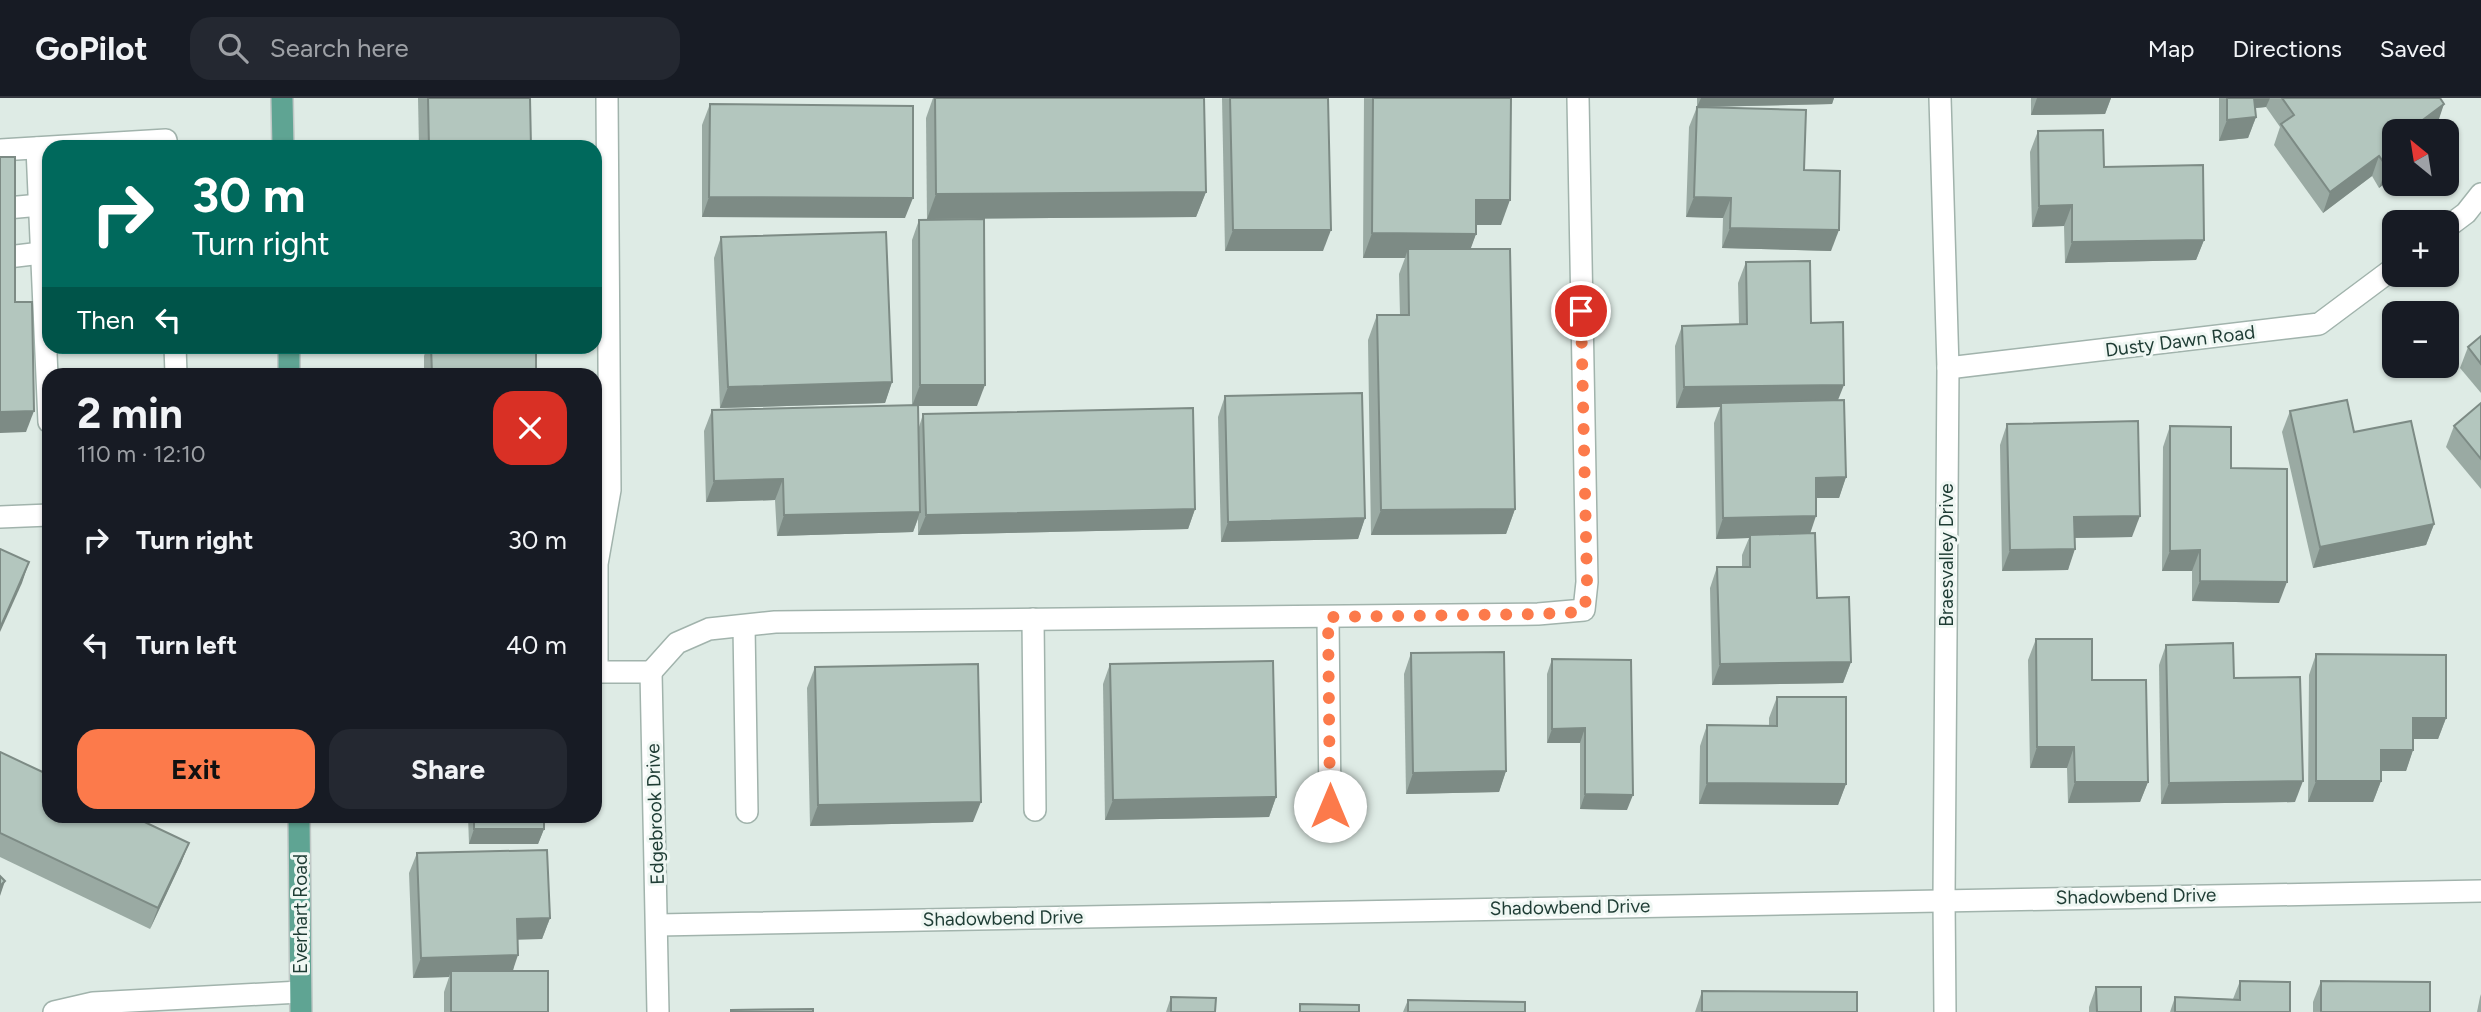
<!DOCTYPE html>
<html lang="en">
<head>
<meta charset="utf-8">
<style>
	body { margin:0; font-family:Figtree,sans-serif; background:#242831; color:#f1f3f6; height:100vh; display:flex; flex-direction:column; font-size:26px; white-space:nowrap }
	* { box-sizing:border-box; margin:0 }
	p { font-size:23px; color:#9ea1a6 }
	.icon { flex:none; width:38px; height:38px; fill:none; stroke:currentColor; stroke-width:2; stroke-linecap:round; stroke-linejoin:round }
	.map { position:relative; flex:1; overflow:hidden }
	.details { position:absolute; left:42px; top:270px; width:560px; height:455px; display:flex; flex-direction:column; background:#171b24; border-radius:21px; box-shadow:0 2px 5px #0004 }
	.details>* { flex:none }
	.top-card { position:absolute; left:42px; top:42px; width:560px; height:214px; border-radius:21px; box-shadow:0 2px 5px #0004; background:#00695c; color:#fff; overflow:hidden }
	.needle { width:46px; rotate:330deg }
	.controls { position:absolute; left:2382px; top:21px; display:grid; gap:14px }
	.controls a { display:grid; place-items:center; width:77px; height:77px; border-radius:14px; background:#171b24; box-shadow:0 2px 5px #0004; font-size:35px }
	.pin { position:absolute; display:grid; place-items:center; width:60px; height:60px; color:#fff; margin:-30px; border:4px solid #fff; border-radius:50%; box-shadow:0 2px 7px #0007 }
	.me { position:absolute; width:77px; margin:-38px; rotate:0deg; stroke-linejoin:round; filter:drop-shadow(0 0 5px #0008) }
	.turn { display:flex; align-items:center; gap:24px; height:147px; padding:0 35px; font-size:32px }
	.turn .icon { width:91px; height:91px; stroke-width:2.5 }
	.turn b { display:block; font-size:49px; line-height:60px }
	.then { display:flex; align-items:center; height:66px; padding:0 35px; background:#0003; gap:14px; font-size:26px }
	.round { display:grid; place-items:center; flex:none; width:74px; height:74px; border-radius:21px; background:#242831 }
	.overview { display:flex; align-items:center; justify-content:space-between; height:119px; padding:0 35px }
	h1 { font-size:42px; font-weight:700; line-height:52px }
	.cta { display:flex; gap:14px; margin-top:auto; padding:14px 35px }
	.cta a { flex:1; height:80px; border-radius:21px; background:#fc7a4b; color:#111; font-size:28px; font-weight:700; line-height:80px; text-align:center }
	.cta a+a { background:#242831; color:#f1f3f6 }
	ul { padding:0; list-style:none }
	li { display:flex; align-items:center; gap:21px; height:105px; padding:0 35px }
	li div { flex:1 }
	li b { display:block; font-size:26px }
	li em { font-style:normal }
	header { display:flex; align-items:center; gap:42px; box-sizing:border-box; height:98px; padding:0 35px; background:#171b24; border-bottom:2px solid #363941 }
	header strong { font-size:33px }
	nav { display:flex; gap:38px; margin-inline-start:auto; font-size:24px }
	.search { width:490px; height:63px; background:#242831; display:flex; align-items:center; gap:18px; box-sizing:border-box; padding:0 24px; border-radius:21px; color:#9ea1a6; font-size:26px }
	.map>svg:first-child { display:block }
</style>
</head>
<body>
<header>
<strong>GoPilot</strong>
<div class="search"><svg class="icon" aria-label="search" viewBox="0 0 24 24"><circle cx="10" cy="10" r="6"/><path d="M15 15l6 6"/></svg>Search here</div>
<nav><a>Map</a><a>Directions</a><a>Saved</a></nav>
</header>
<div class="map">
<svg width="2481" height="914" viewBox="0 0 2481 914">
	<rect width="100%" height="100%" fill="#deebe5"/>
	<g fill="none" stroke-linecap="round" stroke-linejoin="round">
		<defs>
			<g id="minor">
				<polyline points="1940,0 1948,270 1944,801 1945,914"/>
				<polyline points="37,50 49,324"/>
				<polyline points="0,52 166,42 166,49"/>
				<polyline points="7,110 40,107"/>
				<polyline points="2446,130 2466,115 2481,96"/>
				<polyline points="8,159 41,155"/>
				<polyline points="175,248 176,276"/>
				<polyline points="1948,270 2319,226 2394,170"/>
				<polyline points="0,419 49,417"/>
				<polyline points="1328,519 1330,708"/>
				<polyline points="1033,521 1035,712"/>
				<polyline points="744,528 747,714"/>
				<polyline points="595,574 651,574 658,914"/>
				<polyline points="597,574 597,466 610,392 607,0"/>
				<polyline points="651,574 677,545 709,531 775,524 1538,516 1584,512 1587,484 1578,0"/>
				<polyline points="658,827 2481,793"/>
				<polyline points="54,914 93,905 300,894"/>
			</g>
			<g id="major">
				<polyline points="282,0 283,49"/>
				<polyline points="289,248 289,276"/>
				<polyline points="299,718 301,914"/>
			</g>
		</defs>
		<use href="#minor" stroke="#a1b3ac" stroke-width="24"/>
		<use href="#major" stroke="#c0c8c6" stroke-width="24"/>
		<use href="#minor" stroke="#fff" stroke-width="21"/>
		<use href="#major" stroke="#5fa493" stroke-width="21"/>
	</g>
	<g fill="#9aaaa3">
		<polygon points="418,0 530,0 531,49 419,49"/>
		<polygon points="933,0 1204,0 1206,94 1196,119 927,121 926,20"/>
		<polygon points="1222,0 1328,0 1323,153 1225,153"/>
		<polygon points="1364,0 1511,0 1501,127 1476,127 1476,136 1470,151 1515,411 1506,436 1371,437 1368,242 1377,217 1400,217 1399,176 1405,160 1363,160"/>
		<polygon points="1697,0 1834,0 1832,6 1703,9 1804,72 1831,153 1722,150 1723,120 1686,119 1689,29 1697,9"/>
		<polygon points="2031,0 2111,0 2105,16 2031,17"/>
		<polygon points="2219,0 2440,0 2437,27 2428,33 2394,33 2394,78 2379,90 2372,78 2323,115 2274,47 2280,29 2266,9 2255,10 2256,19 2248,40 2219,43"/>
		<polygon points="710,6 905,120 702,119 702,27"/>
		<polygon points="2038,33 2104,69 2204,142 2196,162 2065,165 2064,128 2032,129 2030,54"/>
		<polygon points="919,122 977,308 918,308 919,329 923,316 1195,411 1188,431 918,437 918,421 913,434 777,438 775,402 706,404 704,333 712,312 912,307 912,142"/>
		<polygon points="721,139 892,284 885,305 720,310 714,160"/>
		<polygon points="1746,164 1811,225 1838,302 1846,379 1839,400 1816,400 1810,435 1817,500 1851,564 1843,585 1712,587 1710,490 1717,469 1742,469 1742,457 1749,440 1716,441 1714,325 1720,309 1676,310 1675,248 1682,228 1739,226 1738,185"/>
		<polygon points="2481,238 2481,295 2460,270 2468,249"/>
		<polygon points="427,248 536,248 536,276 424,276 424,258"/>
		<polygon points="1225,298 1365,420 1358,441 1221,444 1218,319"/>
		<polygon points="2481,305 2481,391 2446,349 2454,328"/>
		<polygon points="2290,313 2354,334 2434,426 2426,447 2313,470 2282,334"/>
		<polygon points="2007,326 2132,439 2075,440 2068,472 2002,473 2000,347"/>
		<polygon points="2170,328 2231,370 2279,505 2192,503 2192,473 2162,473 2163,349"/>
		<polygon points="2036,541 2092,582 2148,684 2140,704 2068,705 2067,670 2030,670 2028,562"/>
		<polygon points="2166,547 2234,580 2295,704 2161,706 2159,567"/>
		<polygon points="1411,555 1506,673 1499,694 1406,696 1404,576"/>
		<polygon points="2316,556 2446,620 2438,641 2413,641 2413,652 2406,673 2381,673 2381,683 2373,704 2308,704 2309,577"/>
		<polygon points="1552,561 1627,712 1580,711 1580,645 1547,645 1547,576"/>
		<polygon points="1110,566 1276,699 1269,719 1105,722 1103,586"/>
		<polygon points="815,569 973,724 810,728 807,590"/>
		<polygon points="1777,599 1846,686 1838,707 1699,706 1700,648 1707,627 1769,628 1769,620"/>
		<polygon points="0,654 189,745 181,765 150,831 0,759"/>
		<polygon points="468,718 544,718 544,731 538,746 469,746"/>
		<polygon points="417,755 550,820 542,841 518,841 513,873 548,914 444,914 444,894 449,879 413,880 409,775"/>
		<polygon points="2240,883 2290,914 2170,914 2175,899 2233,901"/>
		<polygon points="2321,883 2430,914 2313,914 2313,904"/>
		<polygon points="2096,889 2141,914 2089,914 2089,909"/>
		<polygon points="1702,893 1857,914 1695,914"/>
		<polygon points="2481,896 2481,914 2477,914 2480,899"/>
		<polygon points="1171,899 1215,914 1166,914"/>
		<polygon points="1408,902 1525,914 1403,914"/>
	</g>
	<g fill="#7d8b85">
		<polygon points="1701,0 1834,0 1832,6 1697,9"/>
		<polygon points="2037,0 2111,0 2105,16 2031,17"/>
		<polygon points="2250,0 2270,0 2266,9 2245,11"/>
		<polygon points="2444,6 2437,27 2428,33 2408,33"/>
		<polygon points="2256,19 2248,40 2219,43 2227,22"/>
		<polygon points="2379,58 2372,78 2323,115 2330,94"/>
		<polygon points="2394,63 2394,78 2379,90 2387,69"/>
		<polygon points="1206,94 1196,119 927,121 936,96"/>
		<polygon points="709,99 913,100 905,120 702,119"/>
		<polygon points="1694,99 1731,100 1723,120 1686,119"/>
		<polygon points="1476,102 1510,102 1501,127 1467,127"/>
		<polygon points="2072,107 2064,128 2032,129 2039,108"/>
		<polygon points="1730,130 1839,132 1831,153 1722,150"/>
		<polygon points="1233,132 1331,132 1323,153 1225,153"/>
		<polygon points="1372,135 1476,136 1467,161 1408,151 1405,160 1363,160"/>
		<polygon points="2204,142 2196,162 2065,165 2072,144"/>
		<polygon points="892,284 885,305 720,310 728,289"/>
		<polygon points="920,287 985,287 977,308 912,308"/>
		<polygon points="1844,287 1836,307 1721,305 1720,309 1676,310 1684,289"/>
		<polygon points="34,313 26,334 0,335 0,314"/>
		<polygon points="1846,379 1839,400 1808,400 1816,380"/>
		<polygon points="783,381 775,402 706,404 714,383"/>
		<polygon points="1195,411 1188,431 918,437 926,417"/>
		<polygon points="1515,411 1506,436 1371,437 1381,412"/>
		<polygon points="920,414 913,434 777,438 784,417"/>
		<polygon points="1816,418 1809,439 1750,437 1749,440 1716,441 1723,420"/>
		<polygon points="2140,418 2132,439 2067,440 2074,419"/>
		<polygon points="1365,420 1358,441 1221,444 1228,424"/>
		<polygon points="2434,426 2426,447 2313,470 2320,449"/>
		<polygon points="2075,451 2068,472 2002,473 2010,452"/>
		<polygon points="2200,452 2192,473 2162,473 2170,453"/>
		<polygon points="29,464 22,485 0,534 0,530"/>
		<polygon points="2200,483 2287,484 2279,505 2192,503"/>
		<polygon points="1851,564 1843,585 1712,587 1720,566"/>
		<polygon points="2413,620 2446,620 2438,641 2406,641"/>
		<polygon points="1585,630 1580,645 1547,645 1552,631"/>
		<polygon points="2037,649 2074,649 2067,670 2030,670"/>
		<polygon points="2381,652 2413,652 2406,673 2373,673"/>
		<polygon points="1506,673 1499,694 1406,696 1413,675"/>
		<polygon points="2303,683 2295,704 2161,706 2169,685"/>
		<polygon points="2316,683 2381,683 2373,704 2308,704"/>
		<polygon points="2075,684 2148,684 2140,704 2068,705"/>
		<polygon points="1707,685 1846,686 1838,707 1699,706"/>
		<polygon points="1585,696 1633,697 1627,712 1580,711"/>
		<polygon points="1276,699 1269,719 1105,722 1113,702"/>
		<polygon points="981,704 973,724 810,728 818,707"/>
		<polygon points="474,731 544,731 538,746 469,746"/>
		<polygon points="189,745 181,765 150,831 158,810"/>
		<polygon points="5,783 0,798 0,788"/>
		<polygon points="550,820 542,841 510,842 517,821"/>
		<polygon points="518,857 511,878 451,873 449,879 413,880 421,860"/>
	</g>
	<g fill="#b3c6be" stroke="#7d8b85" stroke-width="2">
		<polygon points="428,0 530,0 531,49 429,49"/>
		<polygon points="935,0 1204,0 1206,94 936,96"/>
		<polygon points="1230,0 1328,0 1331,132 1233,132"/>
		<polygon points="1373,0 1511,0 1510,102 1476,102 1476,136 1372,135"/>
		<polygon points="2227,0 2254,0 2256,19 2227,22"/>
		<polygon points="2282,0 2440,0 2444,6 2408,33 2394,33 2394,63 2387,69 2379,58 2330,94 2281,26 2294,17"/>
		<polygon points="710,6 913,8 913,100 709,99"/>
		<polygon points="1697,9 1806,12 1804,72 1840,73 1839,132 1730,130 1731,100 1694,99"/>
		<polygon points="2103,32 2104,69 2203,67 2204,142 2072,144 2072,107 2039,108 2038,33"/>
		<polygon points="0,59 15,59 15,204 32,204 34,313 0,314"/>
		<polygon points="984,121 985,287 920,287 919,122"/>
		<polygon points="886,134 892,284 728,289 721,139"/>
		<polygon points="1408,151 1510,151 1515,411 1381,412 1377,217 1409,217"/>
		<polygon points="1810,163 1811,225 1843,224 1844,287 1684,289 1682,228 1747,226 1746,164"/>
		<polygon points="2481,238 2481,266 2468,249"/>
		<polygon points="431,248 536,248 536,276 432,276"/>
		<polygon points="1362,295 1365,420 1228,424 1225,298"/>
		<polygon points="1844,302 1846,379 1816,380 1816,418 1723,420 1721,305"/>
		<polygon points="2347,302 2354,334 2411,323 2434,426 2320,449 2290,313"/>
		<polygon points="2481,305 2481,361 2454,328"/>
		<polygon points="918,307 920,414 784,417 783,381 714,383 712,312"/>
		<polygon points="1193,310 1195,411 926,417 923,316"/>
		<polygon points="2138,323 2140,418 2074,419 2075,451 2010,452 2007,326"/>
		<polygon points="2170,328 2231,329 2231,370 2287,371 2287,484 2200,483 2200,452 2170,453"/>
		<polygon points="1815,435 1817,500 1849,499 1851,564 1720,566 1717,469 1750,469 1750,437"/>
		<polygon points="0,451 29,464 0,530"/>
		<polygon points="2036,541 2092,541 2092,582 2146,582 2148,684 2075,684 2074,649 2037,649"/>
		<polygon points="2233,545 2234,580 2300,579 2303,683 2169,685 2166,547"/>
		<polygon points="1504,554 1506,673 1413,675 1411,555"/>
		<polygon points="2316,556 2446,557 2446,620 2413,620 2413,652 2381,652 2381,683 2316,683"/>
		<polygon points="1552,561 1631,562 1633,697 1585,696 1585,630 1552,631"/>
		<polygon points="1273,563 1276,699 1113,702 1110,566"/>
		<polygon points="978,566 981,704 818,707 815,569"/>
		<polygon points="1777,599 1846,599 1846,686 1707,685 1707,627 1777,628"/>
		<polygon points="0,654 49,677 49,718 132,718 189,745 158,810 0,735"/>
		<rect x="474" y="718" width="70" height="13"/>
		<polygon points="547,752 550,820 517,821 518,857 421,860 417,755"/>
		<polygon points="0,778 5,783 0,788"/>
		<rect x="451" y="873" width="97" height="41"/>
		<polygon points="2240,883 2290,884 2290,914 2175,914 2175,899 2240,902"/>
		<polygon points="2321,883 2430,884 2430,914 2321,914"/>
		<polygon points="2096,889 2141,889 2141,914 2097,914"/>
		<polygon points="1702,893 1857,894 1857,914 1702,914"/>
		<polygon points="1171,899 1216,900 1215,914 1171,914"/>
		<polygon points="1408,902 1525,904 1525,914 1408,914"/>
		<polygon points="1300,906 1359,907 1359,914 1300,914"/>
		<polygon points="813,911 813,914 731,914 731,912"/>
	</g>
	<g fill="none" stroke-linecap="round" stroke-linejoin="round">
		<polyline stroke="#fc7a4b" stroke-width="12" stroke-dasharray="0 21.6" points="1330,708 1328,519 1538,516 1579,514 1585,510 1587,484 1581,213"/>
	</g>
	<g text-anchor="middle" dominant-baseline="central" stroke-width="6" stroke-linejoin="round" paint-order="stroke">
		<g font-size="19" fill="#1e3c34" stroke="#eff7f3">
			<text transform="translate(2180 243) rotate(-7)">Dusty Dawn Road</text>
			<text transform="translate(1946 457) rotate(-90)">Braesvalley Drive</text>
			<text transform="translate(655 716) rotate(-92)">Edgebrook Drive</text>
			<text transform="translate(2136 798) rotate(-1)">Shadowbend Drive</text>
			<text transform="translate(1570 809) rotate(-1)">Shadowbend Drive</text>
			<text transform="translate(300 816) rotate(-90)">Everhart Road</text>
			<text transform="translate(1003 820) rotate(-1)">Shadowbend Drive</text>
		</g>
	</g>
</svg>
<div class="controls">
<a><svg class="needle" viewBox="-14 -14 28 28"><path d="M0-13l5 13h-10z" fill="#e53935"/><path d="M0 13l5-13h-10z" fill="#9ea1a6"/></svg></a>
<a>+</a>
<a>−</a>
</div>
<div class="pin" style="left:1581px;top:213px;background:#d93025"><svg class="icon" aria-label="arrive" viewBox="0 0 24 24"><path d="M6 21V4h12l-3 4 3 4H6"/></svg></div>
<svg class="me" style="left:1330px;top:708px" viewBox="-20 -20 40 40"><circle r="19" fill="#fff"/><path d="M0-13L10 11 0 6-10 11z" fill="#fc7a4b"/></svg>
<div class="top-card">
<div class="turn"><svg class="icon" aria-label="right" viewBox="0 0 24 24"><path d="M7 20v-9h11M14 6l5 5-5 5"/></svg><div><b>30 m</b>Turn right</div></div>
<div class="then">Then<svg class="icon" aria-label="left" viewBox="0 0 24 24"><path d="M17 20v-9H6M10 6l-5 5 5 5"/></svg></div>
</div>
<section class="details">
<div class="overview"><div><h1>2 min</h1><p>110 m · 12:10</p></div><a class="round" style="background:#d93025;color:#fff"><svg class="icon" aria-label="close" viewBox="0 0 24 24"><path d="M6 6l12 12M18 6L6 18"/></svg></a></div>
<ul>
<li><svg class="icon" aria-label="right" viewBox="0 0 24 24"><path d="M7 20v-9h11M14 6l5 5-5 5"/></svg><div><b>Turn right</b></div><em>30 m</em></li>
<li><svg class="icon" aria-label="left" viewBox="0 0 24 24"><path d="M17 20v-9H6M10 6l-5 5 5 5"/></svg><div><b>Turn left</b></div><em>40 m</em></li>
</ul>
<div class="cta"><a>Exit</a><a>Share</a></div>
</section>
</div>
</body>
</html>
